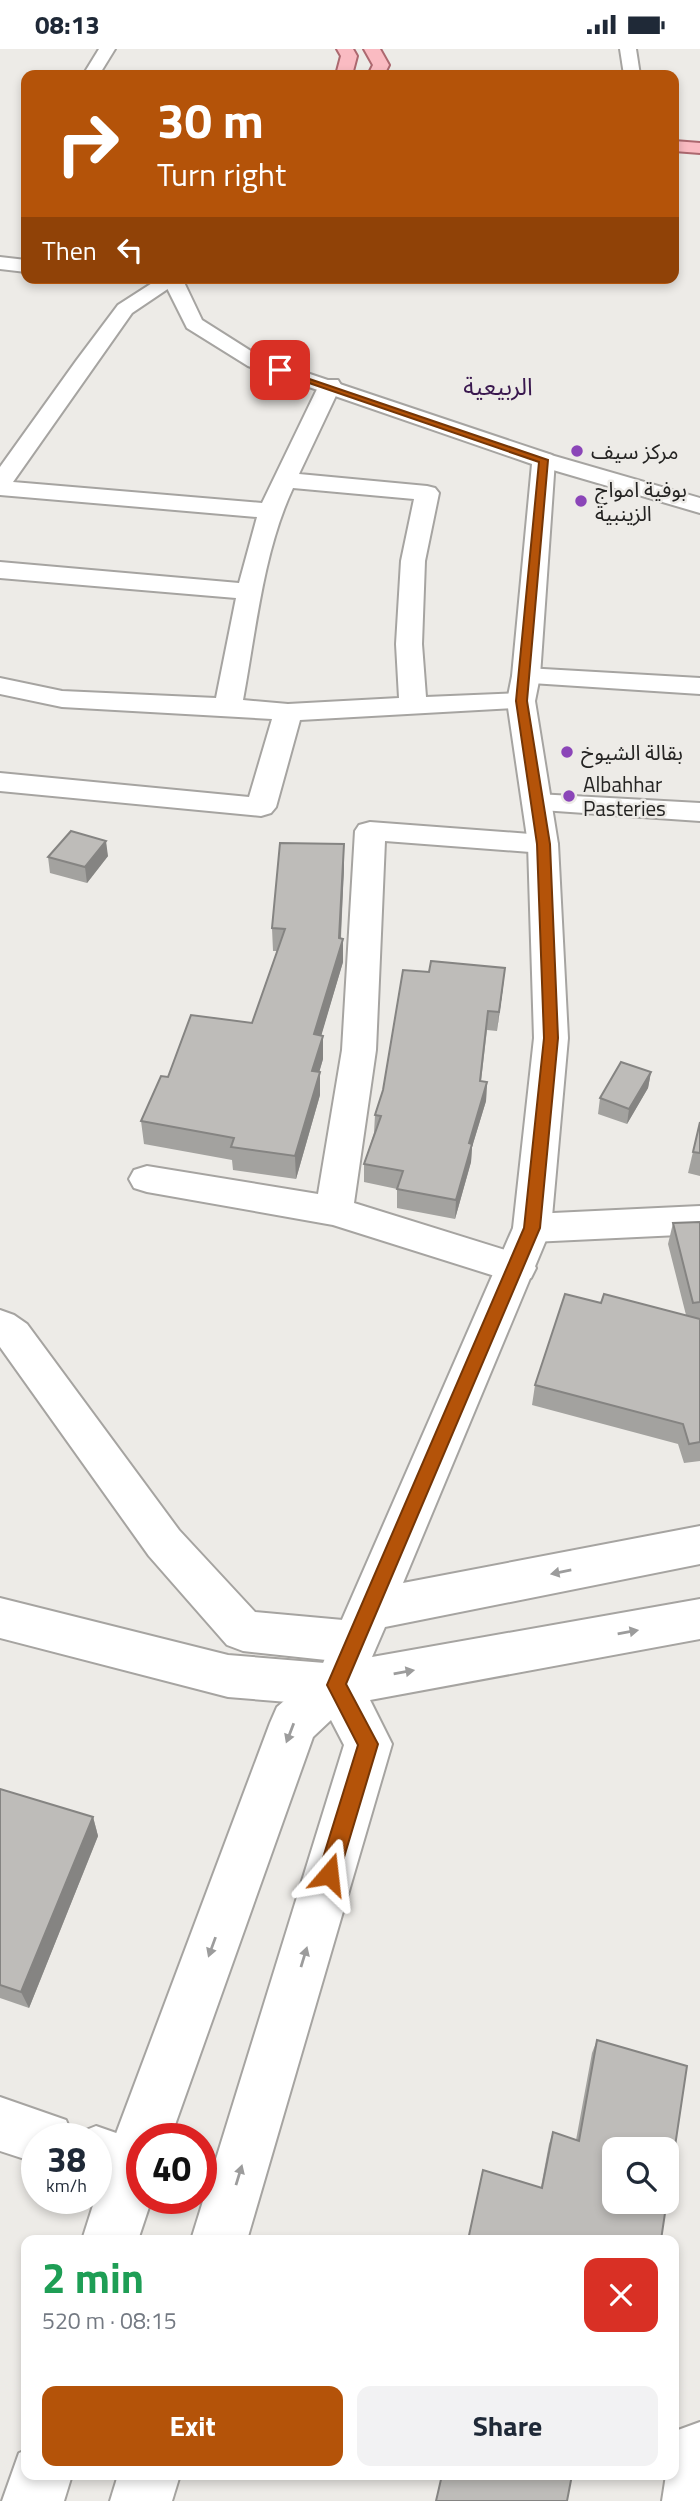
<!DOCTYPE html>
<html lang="en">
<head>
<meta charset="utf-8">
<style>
	body { margin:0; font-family:"Titillium Web","Noto Sans Arabic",sans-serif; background:#f2f2f3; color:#1f2937; height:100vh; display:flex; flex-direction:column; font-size:26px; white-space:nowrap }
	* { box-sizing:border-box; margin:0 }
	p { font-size:23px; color:#747a83 }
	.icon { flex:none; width:38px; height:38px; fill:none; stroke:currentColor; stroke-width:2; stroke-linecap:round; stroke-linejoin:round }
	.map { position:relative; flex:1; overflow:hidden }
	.side { position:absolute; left:21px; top:2186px; width:658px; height:245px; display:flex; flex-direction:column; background:#fff; border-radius:14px; box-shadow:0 4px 10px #0003 }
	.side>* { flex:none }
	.hud { position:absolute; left:21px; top:21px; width:658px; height:214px; border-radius:14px; box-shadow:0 4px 10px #0003; background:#b45309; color:#fff; overflow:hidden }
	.buttons { position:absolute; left:602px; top:2088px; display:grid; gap:14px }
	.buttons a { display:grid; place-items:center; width:77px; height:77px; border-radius:14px; background:#fff; box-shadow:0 4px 10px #0003; font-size:35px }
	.speed { position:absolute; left:21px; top:2074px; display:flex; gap:14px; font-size:35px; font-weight:700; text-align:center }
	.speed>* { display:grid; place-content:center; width:91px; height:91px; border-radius:50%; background:#fff; box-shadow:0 4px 10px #0003; line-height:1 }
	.speed small { font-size:18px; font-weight:400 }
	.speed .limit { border:10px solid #d22; background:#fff; color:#111 }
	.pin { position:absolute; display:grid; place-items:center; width:60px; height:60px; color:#fff; margin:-30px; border-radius:14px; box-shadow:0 4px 10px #0006 }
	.me { position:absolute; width:77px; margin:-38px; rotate:17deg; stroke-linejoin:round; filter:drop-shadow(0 0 5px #0008) }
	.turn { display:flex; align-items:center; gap:24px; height:147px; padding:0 21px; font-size:32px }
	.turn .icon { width:91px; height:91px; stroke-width:2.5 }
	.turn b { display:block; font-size:49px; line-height:60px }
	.then { display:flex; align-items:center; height:66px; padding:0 21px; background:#0003; gap:14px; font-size:26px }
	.round { display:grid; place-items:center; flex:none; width:74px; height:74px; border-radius:14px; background:#f2f2f3 }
	.overview { display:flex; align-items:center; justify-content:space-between; height:119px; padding:0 21px }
	h1 { font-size:42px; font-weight:700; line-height:52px; color:#1e9e55 }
	.primary-button { display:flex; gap:14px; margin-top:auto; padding:14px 21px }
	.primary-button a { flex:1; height:80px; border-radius:14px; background:#b45309; color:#fff; font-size:28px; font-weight:700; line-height:80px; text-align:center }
	.primary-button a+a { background:#f2f2f3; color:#1f2937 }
	.status { display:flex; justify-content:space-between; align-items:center; height:49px; padding:0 35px; background:#fff; direction:ltr }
	.status svg { height:19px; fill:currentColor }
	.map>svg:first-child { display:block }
</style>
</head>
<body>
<div class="status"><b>08:13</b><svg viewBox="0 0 49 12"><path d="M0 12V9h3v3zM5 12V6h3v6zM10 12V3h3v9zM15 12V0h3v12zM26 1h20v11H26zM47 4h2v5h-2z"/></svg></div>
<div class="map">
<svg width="700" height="2452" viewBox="0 0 700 2452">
	<rect width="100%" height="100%" fill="#edebe7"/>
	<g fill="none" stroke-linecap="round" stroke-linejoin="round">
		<defs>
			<g id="street">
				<polygon points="99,0 115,0 99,26 83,26"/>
				<polygon points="620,0 636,0 640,26 624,26"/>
				<polygon points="0,208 26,211 26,223 0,220"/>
				<path d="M160,229L181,231L132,264L13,433L262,454L319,336L322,331H338L341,336L299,425L427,437L435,439L439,444L425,512L422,595L426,648L521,644L531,646L535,652L531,658L300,671L276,758L271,764L261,767L0,742V724L249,748L272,670L62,658L0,645V629L62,642L216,649L236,549L0,529V513L239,534L257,468L0,446V418L76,312L118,256ZM293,439L414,450L401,512L396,595L399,649L288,655L243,651C256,581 263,503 293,439Z"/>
				<polygon points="544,404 700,449 700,464 536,416 533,411 536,406"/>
				<polygon points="526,619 700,629 700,645 516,633 512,627 516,621"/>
				<polygon points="537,745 700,754 700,772 527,760 522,754 527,748"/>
				<polygon points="370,773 543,786 554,789 558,795 554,801 543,804 385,792 376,1001 354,1154 531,1209 536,1219 531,1229 517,1234 333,1176 147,1143 134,1139 129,1130 134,1121 147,1117 318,1145 342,1001 355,782 359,776"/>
				<polygon points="700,1157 700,1185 532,1193 519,1189 513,1179 519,1169 532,1165"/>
				<polygon points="0,1261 14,1266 27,1275 179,1481 255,1563 354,1572 370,1578 377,1593 370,1608 354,1614 243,1602 227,1596 149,1507 0,1298"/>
				<polygon points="0,1549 228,1606 337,1615 353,1621 360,1636 353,1651 337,1657 228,1648 0,1589"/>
				<polygon points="0,2048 66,2071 74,2090 37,2090 37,2114 0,2102"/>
				<polygon points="96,2077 142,2093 142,2141 132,2145 96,2133 96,2090 75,2090 76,2085"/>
				<polygon points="700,2373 700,2452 662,2452 666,2426 674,2426 674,2393 678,2381"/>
			</g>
			<g id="secondary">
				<polygon points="162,229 182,229 202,271 262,309 552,406 555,411 540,627 535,652 558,795 568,989 551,1179 403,1534 700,1477 700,1515 385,1578 372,1608 700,1550 700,1590 370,1651 392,1695 247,2191 191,2191 344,1696 331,1671 313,1688 170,2090 142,2090 142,2149 152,2149 138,2191 82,2191 114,2090 270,1674 277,1658 320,1621 513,1179 534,989 528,795 507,652 512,627 532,415 248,317 187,279"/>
				<polygon points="26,2401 26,2426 72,2426 64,2452 2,2452 19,2404"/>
				<polygon points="118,2426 180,2426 172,2452 110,2452"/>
			</g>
			<g id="primary">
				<polygon points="337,0 353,0 357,7 352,26 336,26 341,7"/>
				<polygon points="364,0 380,0 389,16 384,26 368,26 373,16"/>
				<polygon points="674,92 700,94 700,104 674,102"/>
			</g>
		</defs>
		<use href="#street" stroke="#a6a4a1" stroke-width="4"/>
		<use href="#secondary" stroke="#a6a4a1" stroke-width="4"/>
		<use href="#primary" stroke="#ac686f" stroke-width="4"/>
		<use href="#street" fill="#fff" fill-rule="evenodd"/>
		<use href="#secondary" fill="#fff" fill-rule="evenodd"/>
		<use href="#primary" fill="#fabbc2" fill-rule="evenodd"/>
	</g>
	<g fill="#a3a29f">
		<polygon points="108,807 87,834 50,824 48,808"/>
		<polygon points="344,818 341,889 343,890 343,913 321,986 323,1010 319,1023 320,1046 296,1130 233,1121 232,1111 144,1095 141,1072 168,1028 252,974 277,902 273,902 272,879"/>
		<polygon points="503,938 497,982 487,981 481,1032 487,1033 486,1052 472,1098 471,1113 455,1170 397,1159 397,1140 364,1133 364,1115 374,1084 375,1066"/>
		<polygon points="651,1023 648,1039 627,1075 598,1065 600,1049"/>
		<polygon points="700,1073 700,1127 688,1124"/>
		<polygon points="700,1173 700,1412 684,1414 678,1395 532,1356 535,1336 601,1254 686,1266 668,1195 673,1174"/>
		<polygon points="0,1740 93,1768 98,1787 29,1959 0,1949"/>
		<polygon points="597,1991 661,2191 467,2191 541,2138 549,2095 553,2083 576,2091 592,2004"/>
	</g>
	<g fill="#858482">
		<polygon points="106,792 108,807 87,834 85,818"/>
		<polygon points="344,795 344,818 340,901 343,890 343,913 315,1008 314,985 339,889"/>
		<polygon points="505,919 503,938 497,982 499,963"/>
		<polygon points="323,987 323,1010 313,1045 312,1022"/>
		<polygon points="320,1023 320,1046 296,1130 295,1107"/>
		<polygon points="651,1023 648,1039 627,1075 629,1060"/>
		<polygon points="487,1033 486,1052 472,1098 471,1113 455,1170 456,1151 469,1094"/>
		<polygon points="93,1768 98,1787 29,1959 21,1943"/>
	</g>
	<g fill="#bebcb9" stroke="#858482" stroke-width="2" fill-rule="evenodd">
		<polygon points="71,782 106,792 85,818 48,808"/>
		<polygon points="280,794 344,795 339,889 343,890 314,985 323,987 312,1022 320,1023 295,1107 231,1098 234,1089 141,1072 161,1027 168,1028 191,966 252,974 285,880 272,879"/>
		<polygon points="431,912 505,919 499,963 488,962 480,1032 487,1033 469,1094 472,1095 456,1151 397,1140 403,1122 364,1115 381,1067 375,1066 383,1041 403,921 429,923"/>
		<polygon points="621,1013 651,1023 629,1060 600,1049"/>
		<polygon points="700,1073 700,1104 693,1103"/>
		<polygon points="700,1173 700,1253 693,1254 673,1174"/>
		<polygon points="565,1245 601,1254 604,1245 700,1270 700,1393 689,1395 683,1375 535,1336"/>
		<polygon points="0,1740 93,1768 21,1943 0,1936"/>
		<path d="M597,1991L687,2017L661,2191H629L625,2190V2191H468L483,2121L542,2139L553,2083L579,2092ZM614,2100H667V2152H614Z"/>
		<polygon points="442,2426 572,2426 567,2452 436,2452"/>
	</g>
	<defs><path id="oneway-solid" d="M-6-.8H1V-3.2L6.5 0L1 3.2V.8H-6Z" transform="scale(1.75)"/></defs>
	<g fill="#9c9c9c">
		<use href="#oneway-solid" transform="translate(561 1523) rotate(169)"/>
		<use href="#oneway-solid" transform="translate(628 1583) rotate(-10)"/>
		<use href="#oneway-solid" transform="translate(404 1623) rotate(-10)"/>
		<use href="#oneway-solid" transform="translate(290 1684) rotate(111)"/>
		<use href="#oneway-solid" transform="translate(212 1898) rotate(110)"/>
		<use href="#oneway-solid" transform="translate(304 1908) rotate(-73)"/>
		<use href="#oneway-solid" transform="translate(239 2126) rotate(-73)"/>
	</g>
	<polygon fill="#b45309" stroke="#753606" stroke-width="2" points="277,319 548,411 527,652 550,795 558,989 540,1179 346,1635 378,1695 339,1825 336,1833 329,1836 322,1833 318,1825 358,1696 327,1636 524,1179 544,989 537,795 516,652 539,413 277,323"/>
	<g fill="#8b45b8" stroke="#edebe7" stroke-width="2.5">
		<circle cx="577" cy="402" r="7"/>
		<circle cx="581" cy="452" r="7"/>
		<circle cx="567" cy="703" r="7"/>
		<circle cx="569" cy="747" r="7"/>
	</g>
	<g text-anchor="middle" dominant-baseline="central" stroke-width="5" stroke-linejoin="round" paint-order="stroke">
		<g font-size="21" fill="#242322" stroke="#edebe7" text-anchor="start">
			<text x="591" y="402">مركز سيف</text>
			<text x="595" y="440">بوفية امواج<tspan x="595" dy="24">الزينبية</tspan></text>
			<text x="581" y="703">بقالة الشيوخ</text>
			<text x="583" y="735">Albahhar<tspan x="583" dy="24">Pasteries</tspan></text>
		</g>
		<g font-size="24" fill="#39174e" stroke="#edebe7">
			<text x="498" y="337">الربيعية</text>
		</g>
	</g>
</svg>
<div class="buttons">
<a><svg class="icon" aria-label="search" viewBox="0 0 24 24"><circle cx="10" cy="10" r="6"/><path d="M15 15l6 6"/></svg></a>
</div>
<div class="speed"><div>38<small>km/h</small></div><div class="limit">40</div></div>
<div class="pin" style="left:280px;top:321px;background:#d93025"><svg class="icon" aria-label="arrive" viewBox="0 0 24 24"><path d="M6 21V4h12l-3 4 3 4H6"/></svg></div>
<svg class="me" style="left:329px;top:1825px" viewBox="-20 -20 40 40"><path d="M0-17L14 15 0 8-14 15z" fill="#b45309" stroke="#fff" stroke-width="4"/></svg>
<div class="hud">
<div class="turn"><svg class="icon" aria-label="right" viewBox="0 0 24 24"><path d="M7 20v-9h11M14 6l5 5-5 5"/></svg><div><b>30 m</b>Turn right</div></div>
<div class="then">Then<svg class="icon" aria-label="left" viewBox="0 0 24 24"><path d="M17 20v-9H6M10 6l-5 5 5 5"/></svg></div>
</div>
<section class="side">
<div class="overview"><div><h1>2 min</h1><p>520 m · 08:15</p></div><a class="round" style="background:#d93025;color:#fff"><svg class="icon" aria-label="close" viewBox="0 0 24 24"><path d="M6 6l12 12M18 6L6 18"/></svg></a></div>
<div class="primary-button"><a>Exit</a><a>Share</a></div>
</section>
</div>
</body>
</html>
